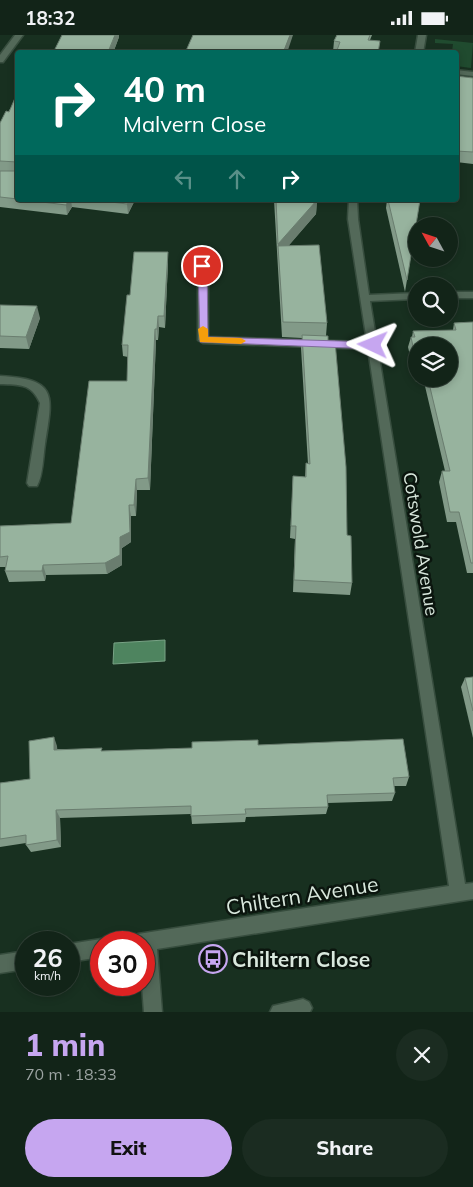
<!DOCTYPE html>
<html lang="en">
<head>
<meta charset="utf-8">
<style>
	body { margin:0; font-family:Mulish,sans-serif; background:#1b2c21; color:#f1f3f6; height:100vh; display:flex; flex-direction:column; font-size:19px; white-space:nowrap }
	* { box-sizing:border-box; margin:0 }
	p { font-size:16px; color:#9ca4a2 }
	.icon { flex:none; width:28px; height:28px; fill:none; stroke:currentColor; stroke-width:2; stroke-linecap:round; stroke-linejoin:round }
	.map { position:relative; height:977px; overflow:hidden }
	.details { display:flex; flex-direction:column; background:#122418; flex:1 }
	.details>* { flex:none }
	.top-card { position:absolute; left:15px; top:15px; width:444px; height:152px; border-radius:5px; box-shadow:0 2px 8px #0003,0 0 0 1px #314137; background:#00695c; color:#fff; overflow:hidden }
	.needle { width:32px; rotate:310deg }
	.buttons { position:absolute; left:408px; top:182px; display:grid; gap:10px }
	.buttons a { display:grid; place-items:center; width:50px; height:50px; border-radius:50%; background:#122418; box-shadow:0 2px 8px #0003,0 0 0 1px #314137; font-size:25px }
	.speed { position:absolute; left:15px; top:896px; display:flex; gap:10px; font-size:25px; font-weight:700; text-align:center }
	.speed>* { display:grid; place-content:center; width:65px; height:65px; border-radius:50%; background:#122418; box-shadow:0 2px 8px #0003,0 0 0 1px #314137; line-height:1 }
	.speed small { font-size:12px; font-weight:400 }
	.speed .limit { border:8px solid #d22; background:#fff; color:#111 }
	.pin { position:absolute; display:grid; place-items:center; width:42px; height:42px; color:#fff; margin:-21px; border:2px solid #fff; border-radius:50%; box-shadow:0 1px 5px #0007 }
	.me { position:absolute; width:55px; margin:-28px; rotate:272deg; stroke-linejoin:round; filter:drop-shadow(0 0 4px #0008) }
	.turn { display:flex; align-items:center; gap:18px; height:105px; padding:0 25px; font-size:22px }
	.turn .icon { width:65px; height:65px; stroke-width:2.5 }
	.turn b { display:block; font-size:35px; line-height:42px }
	.lanes { display:flex; align-items:center; height:48px; padding:0 25px; background:#0003; justify-content:center; gap:25px; direction:ltr }
	.lanes .off { opacity:.35 }
	.round { display:grid; place-items:center; flex:none; width:52px; height:52px; border-radius:26px; background:#1b2c21 }
	.overview { display:flex; align-items:center; justify-content:space-between; height:85px; padding:0 25px }
	h1 { font-size:30px; font-weight:800; line-height:38px; color:#c6a6f0 }
	.button { display:flex; gap:10px; margin-top:auto; padding:10px 25px }
	.button a { flex:1; height:58px; border-radius:30px; background:#c6a6f0; color:#111; font-size:20px; font-weight:800; line-height:58px; text-align:center }
	.button a+a { background:#1b2c21; color:#f1f3f6 }
	.status { display:flex; justify-content:space-between; align-items:center; height:35px; padding:0 25px; background:#122418; direction:ltr }
	.status svg { height:14px; fill:currentColor }
	.map>svg:first-child { display:block }
</style>
</head>
<body>
<div class="status"><b>18:32</b><svg viewBox="0 0 49 12"><path d="M0 12V9h3v3zM5 12V6h3v6zM10 12V3h3v9zM15 12V0h3v12zM26 1h20v11H26zM47 4h2v5h-2z"/></svg></div>
<div class="map">
<svg width="473" height="977" viewBox="0 0 473 977">
	<rect width="100%" height="100%" fill="#183020"/>
	<polygon fill="#204b2f" points="435,4 473,8 471,33 456,31 456,18 452,17 453,9 435,8"/>
	<polygon fill="#4e845f" stroke="#78a285" points="165,605 165,626 113,629 114,608"/>
	<g fill="none" stroke-linecap="round" stroke-linejoin="round">
		<defs>
			<g id="minor">
				<polygon points="15,0 23,0 3,27 0,27 0,20"/>
				<polygon points="418,0 426,0 423,18 415,18"/>
				<polygon points="456,35 473,37 473,41 456,39"/>
				<polygon points="349,165 357,165 358,184 369,260 416,258 416,264 370,266 465,849 473,848 473,864 157,914 162,977 144,977 142,950 144,908 130,908 132,902 138,899 449,851 368,314 203,308 198,305 198,231 203,228 208,231 208,302 367,307 348,184"/>
				<rect x="449" y="257" width="24" height="6"/>
				<path d="M0,341C58,344 53,360 45,409C43,422 43,440 37,451H29L27,448L40,368C31,348 20,350 0,349Z"/>
				<polygon points="101,904 107,908 101,908 101,922 69,927 69,909"/>
				<polygon points="26,916 26,934 0,938 0,920"/>
				<polygon points="303,964 309,967 312,973 310,977 270,977 273,971"/>
			</g>
		</defs>
		<use href="#minor" stroke="#374d3e" stroke-width="3"/>
		<use href="#minor" fill="#536959" fill-rule="evenodd"/>
	</g>
	<g fill="#829a88" fill-rule="evenodd">
		<polygon points="337,0 372,0 370,5 336,17 333,17 334,6"/>
		<polygon points="119,2 113,18 53,18"/>
		<polygon points="456,41 473,43 473,129 456,127"/>
		<polygon points="18,63 18,165 135,165 128,179 72,172 67,180 0,172 0,88"/>
		<polygon points="274,165 317,165 316,179 288,211 327,288 326,301 352,548 350,560 293,557 295,504 290,503 293,441 305,442 306,428 308,429 301,313 302,303 282,302"/>
		<polygon points="387,165 420,165 405,257 386,173"/>
		<polygon points="168,228 165,293 159,292 158,305 156,305 150,455 137,455 136,481 131,481 131,507 122,513 122,530 107,539 46,540 45,546 9,547 5,536 6,532 0,532 0,491 71,488 127,346 128,322 123,321 122,310 130,260"/>
		<polygon points="0,270 40,283 29,314 0,313"/>
		<path d="M473,287V538H467L456,487H447L439,447L442,436H445L424,347H416L408,312L411,302H412L413,296L453,295L454,288ZM416,311L449,344H416Z"/>
		<polygon points="473,642 473,703 461,652 465,643"/>
		<polygon points="258,710 409,742 406,751 394,751 395,758 392,766 328,768 328,772 326,779 246,782 245,787 192,789 191,779 60,783 61,812 31,817 26,810 26,808 0,812 0,748 30,744 57,711 57,714 103,716 192,713"/>
	</g>
	<g fill="#6a7d6f">
		<polygon points="115,0 119,0 119,2 113,18 108,18"/>
		<polygon points="290,0 293,0 287,18 283,18"/>
		<polygon points="69,165 71,165 72,172 67,180 66,170"/>
		<polygon points="129,165 135,165 128,179 127,169"/>
		<polygon points="317,165 316,179 279,222 278,211 277,223 278,209"/>
		<polygon points="168,217 168,228 165,293 164,281"/>
		<polygon points="37,271 40,283 29,314 26,302"/>
		<polygon points="158,281 159,292 158,305 157,294"/>
		<polygon points="155,294 156,305 150,455 148,443"/>
		<polygon points="136,444 137,455 136,481 134,470"/>
		<polygon points="129,470 131,481 131,507 122,513 122,530 107,539 105,528"/>
		<polygon points="43,530 46,540 45,546 42,536"/>
		<polygon points="54,702 57,711 58,723 54,715"/>
		<polygon points="56,775 60,783 61,812 57,805"/>
	</g>
	<g fill="#97b39e" stroke="#6a7d6f">
		<polygon points="62,0 115,0 108,17 95,16 94,18 53,18"/>
		<polygon points="193,0 290,0 283,18 185,18"/>
		<polygon points="337,0 370,0 368,5 380,6 378,18 336,18 340,7 334,6"/>
		<polygon points="456,41 473,43 473,117 456,116"/>
		<polygon points="15,63 18,63 18,131 17,127 0,126 0,88 6,76 9,77"/>
		<polygon points="18,134 18,164 0,162 0,136 16,136"/>
		<polygon points="26,165 69,165 66,170"/>
		<polygon points="95,165 129,165 127,169"/>
		<polygon points="276,165 317,165 278,209"/>
		<polygon points="388,165 420,165 407,245"/>
		<polygon points="319,210 327,288 283,287 278,211"/>
		<polygon points="134,217 168,217 164,281 158,281 157,294 155,294 148,443 136,444 134,470 129,470 130,497 120,502 120,520 105,528 43,530 42,536 5,536 8,521 0,522 0,491 71,488 89,346 127,346 128,310 122,310 127,260 130,260"/>
		<polygon points="0,270 37,271 26,302 0,301"/>
		<polygon points="473,287 473,528 471,528 459,477 450,477 442,436 450,436 428,344 449,344 449,311 416,311 416,326 411,302 415,302 413,296 456,295 454,288"/>
		<polygon points="302,300 328,301 328,306 335,306 346,432 347,500 351,501 352,548 294,545 296,491 291,491 293,441 306,442 306,428 310,429"/>
		<polygon points="473,642 473,676 465,643"/>
		<polygon points="54,702 54,715 102,713 101,716 192,713 192,707 258,705 258,710 403,704 409,742 393,743 395,758 327,760 328,772 245,774 246,779 191,781 191,771 56,775 57,805 26,810 26,800 0,804 0,748 30,744 29,706"/>
	</g>
	<polygon fill="#c6a6f0" stroke="#816c9c" points="202,228 207,231 208,302 373,307 378,310 373,314 200,307 198,231"/>
	<polygon fill="#f59e0b" points="203,291 208,294 208,302 241,303 246,306 241,309 200,307 198,294"/>
	<defs>
		<symbol id="bus-ring" viewBox="-11 -11 22 22"><circle r="9.5" fill="#0b150e" stroke="#c6a6f0" stroke-width="1.5"/><path d="M-5-6H5V4H4V6H2V4H-2V6H-4V4H-5ZM-3.5-4V0h7V-4ZM-3.5 1.2v1.5H-2V1.2ZM2 1.2v1.5H3.5V1.2Z" fill="#c6a6f0"/></symbol>
	</defs>
	<g fill-rule="evenodd">
		<use href="#bus-ring" x="197" y="908" width="32" height="32"/>
	</g>
	<g text-anchor="middle" dominant-baseline="central" stroke-width="5" stroke-linejoin="round" paint-order="stroke">
		<g font-size="18" fill="#d9e8dd" stroke="#0b150e">
			<text transform="translate(421 509) rotate(81)">Cotswold Avenue</text>
		</g>
		<g font-size="21" fill="#d9e8dd" stroke="#0b150e">
			<text transform="translate(302 860) rotate(-9)">Chiltern Avenue</text>
		</g>
		<g font-size="21" font-weight="bold" fill="#d9e8dd" stroke="#0b150e" text-anchor="start">
			<text x="232" y="924">Chiltern Close</text>
		</g>
	</g>
</svg>
<div class="buttons">
<a><svg class="needle" viewBox="-14 -14 28 28"><path d="M0-13l5 13h-10z" fill="#e53935"/><path d="M0 13l5-13h-10z" fill="#9ca4a2"/></svg></a>
<a><svg class="icon" aria-label="search" viewBox="0 0 24 24"><circle cx="10" cy="10" r="6"/><path d="M15 15l6 6"/></svg></a>
<a><svg class="icon" aria-label="layers" viewBox="0 0 24 24"><path d="M12 4l9 5-9 5-9-5zM3 14l9 5 9-5"/></svg></a>
</div>
<div class="speed"><div>26<small>km/h</small></div><div class="limit">30</div></div>
<div class="pin" style="left:202px;top:231px;background:#d93025"><svg class="icon" aria-label="arrive" viewBox="0 0 24 24"><path d="M6 21V4h12l-3 4 3 4H6"/></svg></div>
<svg class="me" style="left:373px;top:310px" viewBox="-20 -20 40 40"><path d="M0-17L14 15 0 8-14 15z" fill="#c6a6f0" stroke="#fff" stroke-width="4"/></svg>
<div class="top-card">
<div class="turn"><svg class="icon" aria-label="right" viewBox="0 0 24 24"><path d="M7 20v-9h11M14 6l5 5-5 5"/></svg><div><b>40 m</b>Malvern Close</div></div>
<div class="lanes"><svg class="icon off" aria-label="left" viewBox="0 0 24 24"><path d="M17 20v-9H6M10 6l-5 5 5 5"/></svg><svg class="icon off" aria-label="ahead" viewBox="0 0 24 24"><path d="M12 20V5M6 11l6-6 6 6"/></svg><svg class="icon" aria-label="right" viewBox="0 0 24 24"><path d="M7 20v-9h11M14 6l5 5-5 5"/></svg></div>
</div>
</div>
<section class="details">
<div class="overview"><div><h1>1 min</h1><p>70 m · 18:33</p></div><a class="round"><svg class="icon" aria-label="close" viewBox="0 0 24 24"><path d="M6 6l12 12M18 6L6 18"/></svg></a></div>
<div class="button"><a>Exit</a><a>Share</a></div>
</section>
</body>
</html>
